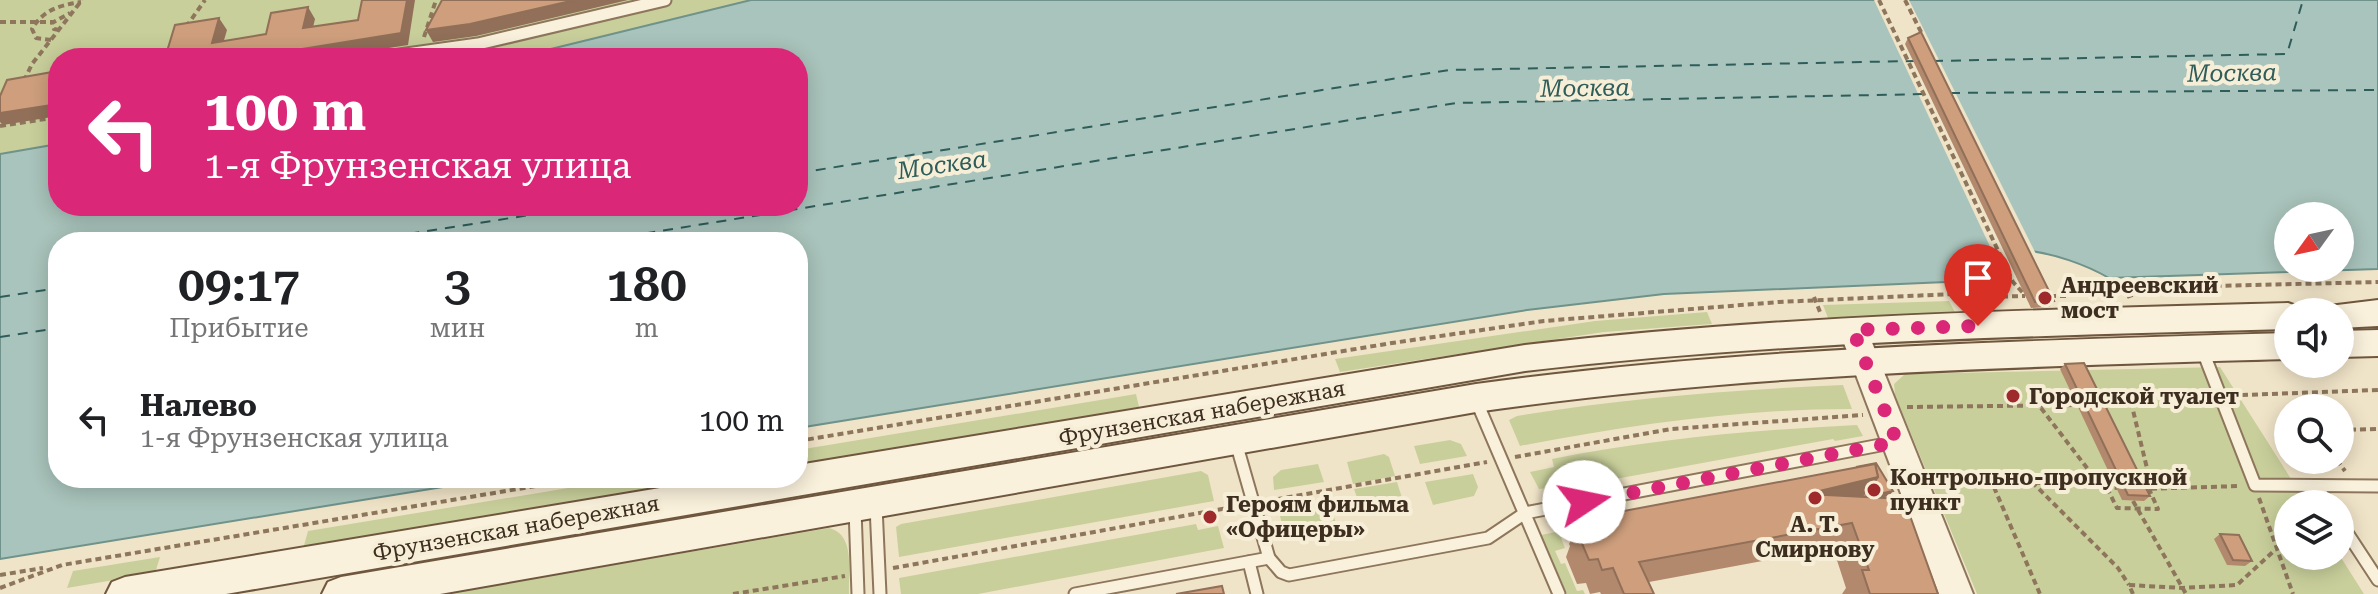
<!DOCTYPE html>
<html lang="ru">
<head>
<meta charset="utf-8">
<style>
	body { margin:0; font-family:"Roboto Serif",serif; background:#f6f6f6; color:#202124; height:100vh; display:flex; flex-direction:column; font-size:30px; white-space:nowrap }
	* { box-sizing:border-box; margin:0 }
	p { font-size:26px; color:#757577 }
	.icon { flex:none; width:44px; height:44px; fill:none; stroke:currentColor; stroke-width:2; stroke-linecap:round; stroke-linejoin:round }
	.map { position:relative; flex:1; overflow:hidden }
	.panel { position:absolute; left:48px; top:232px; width:760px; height:256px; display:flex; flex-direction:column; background:#fff; border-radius:32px; box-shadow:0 4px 20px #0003 }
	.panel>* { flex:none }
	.top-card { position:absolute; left:48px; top:48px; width:760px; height:168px; border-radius:32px; box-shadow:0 4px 20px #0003; background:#db2777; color:#fff; overflow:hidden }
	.needle { width:52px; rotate:237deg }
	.tools { position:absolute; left:2274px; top:202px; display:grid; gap:16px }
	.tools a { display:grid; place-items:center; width:80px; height:80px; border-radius:50%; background:#fff; box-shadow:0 4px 20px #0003; font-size:40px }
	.pin { position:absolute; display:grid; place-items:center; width:68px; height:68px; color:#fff; margin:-82px -34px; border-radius:50% 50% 50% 0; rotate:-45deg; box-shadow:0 0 8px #0007 }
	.pin .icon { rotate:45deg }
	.me { position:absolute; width:88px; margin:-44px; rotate:79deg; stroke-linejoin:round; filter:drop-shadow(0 0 6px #0008) }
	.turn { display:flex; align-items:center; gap:28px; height:168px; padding:0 24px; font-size:36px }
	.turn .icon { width:104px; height:104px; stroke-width:2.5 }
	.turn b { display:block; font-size:56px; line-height:68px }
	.eta { display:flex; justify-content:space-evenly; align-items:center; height:136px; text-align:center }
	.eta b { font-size:48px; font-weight:600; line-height:56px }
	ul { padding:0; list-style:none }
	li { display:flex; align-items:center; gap:24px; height:104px; padding:0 24px }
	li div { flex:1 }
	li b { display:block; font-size:30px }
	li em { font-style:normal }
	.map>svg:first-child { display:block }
</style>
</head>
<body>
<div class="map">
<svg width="2378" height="594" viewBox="0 0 2378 594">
	<rect width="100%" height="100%" fill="#f0e4c8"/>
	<g fill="#c9cf9b">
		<polygon points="0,0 751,0 514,58 58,58 58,144 0,154"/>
		<polygon points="1949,301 1956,314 1828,318 1823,305"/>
		<polygon points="1707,312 1712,324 1604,332 1340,372 1335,359 1595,321"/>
		<polygon points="2220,367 2307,504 2288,504 2288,556 2340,556 2364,594 1977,594 1895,395 1894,384 1905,374"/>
		<path d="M1843,385L1852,409C1739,409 1631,425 1520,446L1509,420L1517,416C1625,398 1733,390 1843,385Z"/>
		<polygon points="1136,394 1139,407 798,466 798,450"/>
		<path d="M1857,425L1863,436L1835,441L1833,439L1550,491L1548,488L1539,489L1530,472L1554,467L1552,459C1653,439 1754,430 1857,425Z"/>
		<polygon points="1450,440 1461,444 1467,456 1420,464 1414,446"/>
		<polygon points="1384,454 1389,457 1395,476 1353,484 1347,462"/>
		<polygon points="1318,464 1324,482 1274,490 1273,477 1281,470"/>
		<polygon points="1201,471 1208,475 1214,501 899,557 896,527 901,524"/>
		<polygon points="1473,474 1478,487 1474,496 1433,505 1425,482"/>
		<polygon points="628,478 728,478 303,549 308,531"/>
		<polygon points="1397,482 1403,501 1401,506 1366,512 1361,509 1354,489"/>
		<polygon points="1328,499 1336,523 1296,530 1282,524 1278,508"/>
		<polygon points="1196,524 1198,530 1218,526 1224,548 978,594 901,594 899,578"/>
		<polygon points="1585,526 1589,533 1561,538 1565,548 1555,551 1561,564 1565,563 1577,591 1583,590 1585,594 1567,594 1541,535"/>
		<path d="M829,528C856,535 848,571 849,594H444Z"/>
		<polygon points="160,557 155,573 67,588 73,571"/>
	</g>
	<path fill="#a9c4bc" stroke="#6f938a" stroke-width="2" fill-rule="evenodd" d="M751,0H2378V269L2109,278C2066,253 1975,227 1946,282L1664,294L1527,310L798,428V242H58V478H498L0,559V154L58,144V206H798V58H514ZM2288,216H2340V268H2288Z"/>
	<polygon fill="#f0e4c8" points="1874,0 1909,0 2037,256 1994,255"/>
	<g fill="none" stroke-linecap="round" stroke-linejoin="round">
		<g stroke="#2f5d5a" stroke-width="2" stroke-dasharray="10 8" stroke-linecap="butt">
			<polyline points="1933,61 2287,54 2303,0"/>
			<polyline points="1950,93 2378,90"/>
			<polyline points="798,173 1449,70 1914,61"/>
			<polyline points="356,242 588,206"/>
			<polyline points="592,242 1456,103 1928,94"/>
			<polyline points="0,297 58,288"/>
			<polyline points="0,337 58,328"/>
		</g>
		<defs>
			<g id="service">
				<polyline points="378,58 478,44 665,0"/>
				<polyline points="2202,349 2255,485 2378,486"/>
				<polyline points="1476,400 1559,594"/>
				<polyline points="1235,439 1269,558 1281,572 1289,575 1488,538 1525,513 1896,442"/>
				<polyline points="2317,486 2328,504"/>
				<polyline points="876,506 880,594"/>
				<polyline points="855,509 858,594"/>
				<polyline points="2340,522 2378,580"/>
				<polyline points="1249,562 1257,594"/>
				<polyline points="1075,594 1269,558"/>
			</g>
			<polygon id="tertiary" points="1853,319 1863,322 1867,330 1973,594 1939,594 1839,330 1843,322"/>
			<g id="secondary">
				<polygon points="2378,300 2378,326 2340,328 2340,312 2325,312 2329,306"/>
				<path d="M2288,303L2299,307L2302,312H2288V329C2033,336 1779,341 1525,371L226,594H106L112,582L125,577L720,478H798V465L1525,345C1779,315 2033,310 2288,303Z"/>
				<polygon points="2378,330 2378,356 2340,357 2340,331"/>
				<path d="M2288,333V359C2016,367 1746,373 1476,412L440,594H322L328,582L341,577L1476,384C1746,347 2016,341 2288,333Z"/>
			</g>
		</defs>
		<use href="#service" stroke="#8d765c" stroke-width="15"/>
		<use href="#tertiary" stroke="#8d765c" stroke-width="4"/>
		<use href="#secondary" stroke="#6f573f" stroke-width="4"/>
		<g stroke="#8d765c" stroke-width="4" stroke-dasharray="6 4" stroke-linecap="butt">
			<polyline points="1879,0 2013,282 2024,294"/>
			<polyline points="1905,0 1923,36"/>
			<polyline points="0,22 53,22"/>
			<polyline points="186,27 205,0"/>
			<polyline points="59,30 54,29 52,23 70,13"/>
			<polyline points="424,37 436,0"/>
			<path d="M51,40L36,38L32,29C43,10 60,5 81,2"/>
			<polyline points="24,81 32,64 82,0"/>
			<polyline points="0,126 58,117"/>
			<polyline points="2050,296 2067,296"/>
			<polyline points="1814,297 1820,312"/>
			<polyline points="1982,297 2025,296"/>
			<polyline points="2127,297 2145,290 2174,287 2378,282"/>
			<polyline points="2242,395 2378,390"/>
			<polyline points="2131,402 2152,489"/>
			<polyline points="2099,404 2201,396"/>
			<polyline points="1907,407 2082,405"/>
			<polyline points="2041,408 2100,485"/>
			<polyline points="2340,430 2378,429"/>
			<polyline points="798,441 1392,343 1544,321 1779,302 1953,294 1984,301"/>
			<polyline points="1515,457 1671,429 1863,415"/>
			<polyline points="2337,460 2345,471"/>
			<polyline points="1935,476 2117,488"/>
			<polyline points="1990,478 2040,594"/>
			<polyline points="2032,482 2118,568 2129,585"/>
			<polyline points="2107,488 2117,508 2158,509 2149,489"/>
			<polyline points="2141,489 2240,486"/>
			<polyline points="2259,498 2293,594"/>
			<polyline points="1267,501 1487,462"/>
			<polyline points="2133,501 2186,594"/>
			<polyline points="893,568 1239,506"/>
			<polyline points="0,575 43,568"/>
			<polyline points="0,588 62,565 584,478"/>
			<polyline points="733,594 845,576"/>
			<polyline points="2133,594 2129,585 2182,588 2237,585 2275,550"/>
		</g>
		<use href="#service" stroke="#faf1dc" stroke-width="11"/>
		<use href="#tertiary" fill="#faf1dc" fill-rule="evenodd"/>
		<use href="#secondary" fill="#faf1dc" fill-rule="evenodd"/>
	</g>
	<g fill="#b2896c">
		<polygon points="1908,38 2054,301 2049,307 2031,308 1905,44"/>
		<polygon points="2065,364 2150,496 2144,501 2122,500 2060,369"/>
		<polygon points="1855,468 1889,496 1879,498 1938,594 1842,594 1846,588 1833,548 1649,582 1654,594 1601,594 1600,592 1590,594 1586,583 1577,584 1566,557 1570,546 1569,544 1581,519"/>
		<polygon points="2220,534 2252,561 2245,566 2227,565 2214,539"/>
	</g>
	<g fill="#916f58">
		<polygon points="407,0 415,0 408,45 325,58 246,58 401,33"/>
		<polygon points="575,0 628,0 476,36 433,42 426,30"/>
		<polygon points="308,7 315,19 310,40 303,28"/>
		<polygon points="219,18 227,30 220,54 212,43"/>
		<polygon points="58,104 58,116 3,125 0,122 0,113"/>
		<polygon points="1878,477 1858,503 1807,494"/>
		<polygon points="1893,491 1889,496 1870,500 1874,495"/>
	</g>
	<g fill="#cf9f7d" stroke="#916f58" stroke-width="2">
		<polygon points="362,0 407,0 401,33 246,58 165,58 175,25 219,18 212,43 266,34 271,13 308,7 303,28 358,20"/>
		<polygon points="442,0 575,0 470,24 426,30"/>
		<polygon points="1921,32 2054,301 2035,302 1908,38"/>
		<polygon points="58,71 58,104 0,113 0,96 7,80"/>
		<polygon points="2084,363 2150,496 2128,495 2065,364"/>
		<polygon points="1876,463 1893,491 1874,495 1870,488 1878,477 1875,464 1856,467"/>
		<polygon points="1875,464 1878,477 1807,494 1904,499 1938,594 1870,594 1862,570 1869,570 1852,523 1639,562 1654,594 1624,594 1613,568 1602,570 1598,559 1589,560 1577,532 1586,531 1581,519"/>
		<polygon points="2220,534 2239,535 2252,561 2233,560"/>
		<polygon points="1222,586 1224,594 1176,594"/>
	</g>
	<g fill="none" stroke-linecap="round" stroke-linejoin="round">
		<polyline stroke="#db2777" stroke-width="14" stroke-dasharray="0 25.2" points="1584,502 1897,442 1853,330 1978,326"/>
	</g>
	<g fill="#9e2a2b" stroke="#f7eed8" stroke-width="3">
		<circle cx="2045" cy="298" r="8"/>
		<circle cx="2013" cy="396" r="8"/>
		<circle cx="1874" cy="490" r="8"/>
		<circle cx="1815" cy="498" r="8"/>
		<circle cx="1210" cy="517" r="8"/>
	</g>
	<g text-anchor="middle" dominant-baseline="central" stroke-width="8" stroke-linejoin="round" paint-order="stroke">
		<g font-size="22" font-weight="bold" fill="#3d2e20" stroke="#f7eed8" text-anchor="start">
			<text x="2061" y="285">Андреевский<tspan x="2061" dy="25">мост</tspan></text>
			<text x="2029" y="396">Городской туалет</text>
			<text x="1890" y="477">Контрольно-пропускной<tspan x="1890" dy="25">пункт</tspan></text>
			<text x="1226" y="504">Героям фильма<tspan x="1226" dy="25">«Офицеры»</tspan></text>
			<text x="1815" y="524" text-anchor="middle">А. Т.<tspan x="1815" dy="25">Смирнову</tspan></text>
		</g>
		<g font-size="22" fill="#3d2e20" stroke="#f7eed8">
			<text transform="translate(1202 413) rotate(-10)">Фрунзенская набережная</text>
			<text transform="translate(516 528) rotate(-10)">Фрунзенская набережная</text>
		</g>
		<g font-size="24" font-style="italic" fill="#2f5d5a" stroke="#f7eed8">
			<text transform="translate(2232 73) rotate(-1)">Москва</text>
			<text transform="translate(1585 88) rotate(-1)">Москва</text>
			<text transform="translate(942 165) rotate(-8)">Москва</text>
		</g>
	</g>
</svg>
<div class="tools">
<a><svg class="needle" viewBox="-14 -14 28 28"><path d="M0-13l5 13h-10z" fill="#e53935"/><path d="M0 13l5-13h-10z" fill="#757577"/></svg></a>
<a><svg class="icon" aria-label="sound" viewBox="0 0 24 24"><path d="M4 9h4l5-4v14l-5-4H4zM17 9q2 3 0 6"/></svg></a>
<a><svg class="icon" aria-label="search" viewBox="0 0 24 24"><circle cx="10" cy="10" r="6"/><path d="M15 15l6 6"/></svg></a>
<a><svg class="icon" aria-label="layers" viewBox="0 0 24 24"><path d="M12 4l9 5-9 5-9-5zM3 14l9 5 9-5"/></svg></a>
</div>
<div class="pin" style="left:1978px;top:326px;background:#d93025"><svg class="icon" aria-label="arrive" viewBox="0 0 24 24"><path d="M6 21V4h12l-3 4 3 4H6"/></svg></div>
<svg class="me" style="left:1584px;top:502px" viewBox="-20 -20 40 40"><circle r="19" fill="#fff"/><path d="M0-13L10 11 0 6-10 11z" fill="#db2777"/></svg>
<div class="top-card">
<div class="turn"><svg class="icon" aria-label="left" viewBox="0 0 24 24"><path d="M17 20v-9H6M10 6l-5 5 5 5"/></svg><div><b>100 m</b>1-я Фрунзенская улица</div></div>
</div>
<section class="panel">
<div class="eta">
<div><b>09:17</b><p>Прибытие</p></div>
<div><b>3</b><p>мин</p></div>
<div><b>180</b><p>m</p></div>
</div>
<ul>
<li><svg class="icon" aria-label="left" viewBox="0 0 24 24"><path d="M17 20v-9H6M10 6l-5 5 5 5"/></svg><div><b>Налево</b><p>1-я Фрунзенская улица</p></div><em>100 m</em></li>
</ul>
</section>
</div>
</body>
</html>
